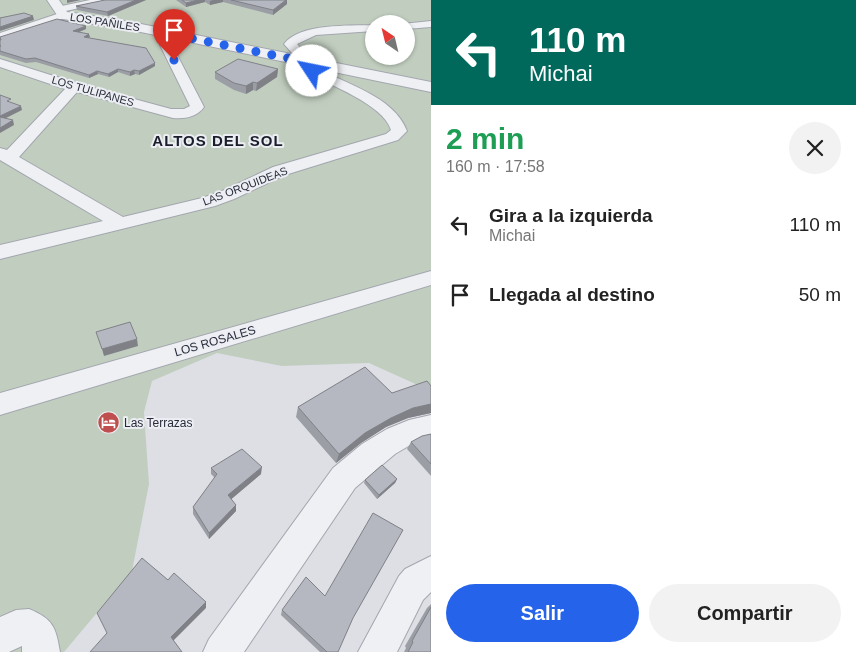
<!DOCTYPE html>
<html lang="es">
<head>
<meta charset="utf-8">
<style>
	body { margin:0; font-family:Arial,sans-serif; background:#f2f2f2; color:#222; height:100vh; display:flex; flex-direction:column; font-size:19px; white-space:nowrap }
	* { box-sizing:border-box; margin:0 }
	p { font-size:16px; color:#767676 }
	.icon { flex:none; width:28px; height:28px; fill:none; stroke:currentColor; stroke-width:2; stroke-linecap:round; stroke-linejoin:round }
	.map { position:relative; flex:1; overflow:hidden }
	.sheet { display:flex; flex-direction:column; background:#fff; width:425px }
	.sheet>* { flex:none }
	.hud { background:#00695c; color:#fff; overflow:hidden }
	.needle { width:32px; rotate:325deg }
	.tools { position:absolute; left:365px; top:15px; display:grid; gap:10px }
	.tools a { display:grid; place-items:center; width:50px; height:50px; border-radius:50%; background:#fff; box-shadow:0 1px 4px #0004; font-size:25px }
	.pin { position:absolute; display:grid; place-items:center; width:42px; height:42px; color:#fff; margin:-51px -21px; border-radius:50% 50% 50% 0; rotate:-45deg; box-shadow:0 0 5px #0007 }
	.pin .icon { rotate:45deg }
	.me { position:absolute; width:55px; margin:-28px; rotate:304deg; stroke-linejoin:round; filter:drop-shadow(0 0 4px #0008) }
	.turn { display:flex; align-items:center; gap:18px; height:105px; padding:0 15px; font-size:22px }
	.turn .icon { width:65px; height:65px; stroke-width:2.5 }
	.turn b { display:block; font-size:35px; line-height:42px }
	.round { display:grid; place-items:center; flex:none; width:52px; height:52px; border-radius:26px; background:#f2f2f2 }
	.overview { display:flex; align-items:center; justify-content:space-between; height:85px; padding:0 15px }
	h1 { font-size:30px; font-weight:600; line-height:38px; color:#1e9e55 }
	.button { display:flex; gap:10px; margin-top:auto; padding:10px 15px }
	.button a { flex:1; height:58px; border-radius:30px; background:#2563eb; color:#fff; font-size:20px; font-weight:600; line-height:58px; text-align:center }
	.button a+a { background:#f2f2f2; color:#222 }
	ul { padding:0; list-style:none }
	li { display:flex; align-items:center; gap:15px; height:70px; padding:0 15px }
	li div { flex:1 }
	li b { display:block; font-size:19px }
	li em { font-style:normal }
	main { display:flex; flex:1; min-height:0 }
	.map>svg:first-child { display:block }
</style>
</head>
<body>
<main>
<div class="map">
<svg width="431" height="652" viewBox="0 0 431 652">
	<rect width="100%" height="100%" fill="#dddfe5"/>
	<path fill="#c1cebf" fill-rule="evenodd" d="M0,0H431V391L369,363L282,366L217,353L152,381L144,412L149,484L132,571L64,652H0ZM374,24H406V56H374Z"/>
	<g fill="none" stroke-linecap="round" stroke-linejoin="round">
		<defs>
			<g id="minor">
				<polygon points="90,0 109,0 107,2 61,12 56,9 57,7"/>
				<polygon points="63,12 68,15 67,17 0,40 0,33"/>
				<polygon points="431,21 431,27 406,29 406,24 402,24"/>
				<path d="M374,25V31L316,35L297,44L311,59L315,67C345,84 394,96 407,131L398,140L285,175L234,199L215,206L0,259V245L103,221L0,160V148L7,150L65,89L0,67V59L79,84L171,109H184L190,106L160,45L162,39L171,33H179L181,35L172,42V45L204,107C197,117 185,119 173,118L77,92L19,157L123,217L202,198L222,191L273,167L386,134L391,130C383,104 329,85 306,72L301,63L284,44C300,23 349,26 374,25Z"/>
				<polygon points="431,271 431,285 0,415 0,393"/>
				<polygon points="431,415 431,439 417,441 395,454 355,488 244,652 203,652 209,639 333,468 362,444 387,429 409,420"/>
				<polygon points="431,556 431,592 423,600 397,652 358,652 399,576 405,569"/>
				<path d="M29,609C53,619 56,627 60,652H22V646L9,652H0V617L16,610Z"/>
			</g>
			<polygon id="tertiary" points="47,0 59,0 67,12 131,22 431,82 431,92 131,30 63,19 59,18"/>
		</defs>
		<use href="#minor" stroke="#a3a6ae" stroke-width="2"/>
		<use href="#tertiary" stroke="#a3a6ae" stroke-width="2"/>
		<use href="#minor" fill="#eff0f4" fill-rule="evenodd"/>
		<use href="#tertiary" fill="#eff0f4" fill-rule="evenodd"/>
	</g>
	<g fill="#9c9ea6">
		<polygon points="105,0 146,0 108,16 77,10 76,6"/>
		<polygon points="176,0 287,0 287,4 273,15 223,2 210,5 205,2 186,7"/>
		<polygon points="86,26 86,29 79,32 90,37 89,38 155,66 139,75 135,74 130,76 118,72 109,77 98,74 89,78 36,62 26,63 0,55 0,37"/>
		<polygon points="278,69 277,77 256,91 253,90 246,94 234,90 215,79 215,72"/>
		<polygon points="431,386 431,414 431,413 408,418 386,427 361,443 336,463 296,417 298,407 392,393"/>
		<polygon points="431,434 431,476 407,449 411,442"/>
		<polygon points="211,468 261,474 231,499 236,511 209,539 193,514 193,507 215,478 211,474"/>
		<polygon points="397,479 395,483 377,499 364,483 365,480"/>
		<polygon points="325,596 338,652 320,652 281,615 282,610"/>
		<polygon points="431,604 431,652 404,652 406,648 405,646 427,608"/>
	</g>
	<g fill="#7f8187">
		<polygon points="67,0 81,0 67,3"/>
		<polygon points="136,0 146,0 108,16 107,12"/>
		<polygon points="198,0 205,0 205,2 186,7 186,3"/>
		<polygon points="213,0 223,0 223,2 210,5 210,1"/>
		<polygon points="286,0 287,0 287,4 273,15 273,10"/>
		<polygon points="33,16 34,20 0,31 0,27"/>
		<polygon points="86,26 86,29 74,34 73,31"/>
		<polygon points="89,34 90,37 84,40 84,37"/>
		<polygon points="155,63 155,66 139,75 139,71"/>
		<polygon points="118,69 118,72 109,77 108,74"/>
		<polygon points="278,69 277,77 256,91 257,83"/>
		<polygon points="134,70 135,74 130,76 130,72"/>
		<polygon points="97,71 98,74 89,78 89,75"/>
		<polygon points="253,82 253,90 246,94 246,86"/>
		<polygon points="21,106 22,110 0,121 0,116"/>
		<polygon points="13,120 14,125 0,133 0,128"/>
		<polygon points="137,339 138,346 104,356 102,349"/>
		<polygon points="431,404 431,413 408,418 386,427 361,443 336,463 339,454 365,433 391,418 413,408"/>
		<polygon points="262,467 261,474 228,502 228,495"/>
		<polygon points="397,479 395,483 377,499 379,495"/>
		<polygon points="236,505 236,511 209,539 209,533"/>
		<polygon points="206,602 206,608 172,642 171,637"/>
	</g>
	<g fill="#b5b8c1" stroke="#7f8187">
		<polygon points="105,0 136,0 107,12 76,6"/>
		<polygon points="182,0 198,0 186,3"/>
		<polygon points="231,0 286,0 273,10"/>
		<polygon points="24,13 33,16 0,27 0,18"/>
		<polygon points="57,19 86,26 73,31 89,34 84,37 146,48 155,63 139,71 134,70 130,72 118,69 108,74 97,71 89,75 35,58 26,59 0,51 0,46 1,46 0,45 0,40 1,40 0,37"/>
		<polygon points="238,59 278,69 257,83 253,82 246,86 234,83 215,72"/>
		<polygon points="0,95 11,99 7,101 21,106 0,116"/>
		<polygon points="0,117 13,120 0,128"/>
		<polygon points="130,322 137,339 102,349 96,332"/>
		<polygon points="365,367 392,393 427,381 431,386 431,404 413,408 391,418 365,433 339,454 298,407"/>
		<polygon points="431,434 431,464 411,442 422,436"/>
		<polygon points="242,449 262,467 228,495 236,505 209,533 193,507 217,474 211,468"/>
		<polygon points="382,465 397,479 379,495 365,480"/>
		<polygon points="373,513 403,530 353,618 338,652 327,652 282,610 306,577 325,596"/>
		<polygon points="142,558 168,580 174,573 206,602 171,637 182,652 90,652 107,633 97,613"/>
		<polygon points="431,607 431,652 408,652 413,642 412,641"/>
	</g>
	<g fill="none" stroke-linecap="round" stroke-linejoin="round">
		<polyline stroke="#2563eb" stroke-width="9" stroke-dasharray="0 16.2" points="174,60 166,43 175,35 307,62 312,71"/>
	</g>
	<defs>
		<symbol id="hotel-disc" viewBox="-11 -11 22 22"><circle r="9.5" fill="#bf4e4e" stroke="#eceef3"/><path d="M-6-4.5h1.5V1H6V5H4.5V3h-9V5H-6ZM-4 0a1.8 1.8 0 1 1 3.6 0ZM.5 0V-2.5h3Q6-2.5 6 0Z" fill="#fff"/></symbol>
	</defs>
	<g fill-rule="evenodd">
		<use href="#hotel-disc" x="96" y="410" width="25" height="25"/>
	</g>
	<g text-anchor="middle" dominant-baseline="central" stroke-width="4" stroke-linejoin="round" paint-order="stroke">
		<g font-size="11" fill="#282c3a" stroke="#eceef3">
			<text transform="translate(105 22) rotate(9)">LOS PAÑILES</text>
			<text transform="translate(93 91) rotate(16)">LOS TULIPANES</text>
			<text transform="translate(245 186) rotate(-21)">LAS ORQUIDEAS</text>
		</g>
		<g font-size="12" fill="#282c3a" stroke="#eceef3">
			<text transform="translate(215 341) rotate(-16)">LOS ROSALES</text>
		</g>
		<g font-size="12" fill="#282c3a" stroke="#eceef3" text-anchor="start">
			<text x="124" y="423">Las Terrazas</text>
		</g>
		<g font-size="15" font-weight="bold" letter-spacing="1" fill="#1a1e2b" stroke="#eceef3">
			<text x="218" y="140">ALTOS DEL SOL</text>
		</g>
	</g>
</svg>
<div class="tools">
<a><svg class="needle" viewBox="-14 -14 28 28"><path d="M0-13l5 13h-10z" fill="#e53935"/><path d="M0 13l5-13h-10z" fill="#767676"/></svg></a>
</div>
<div class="pin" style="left:174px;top:60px;background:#d93025"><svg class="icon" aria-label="arrive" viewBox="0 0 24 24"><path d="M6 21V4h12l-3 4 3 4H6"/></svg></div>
<svg class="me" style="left:312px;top:71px" viewBox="-20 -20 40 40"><circle r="19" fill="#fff"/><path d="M0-13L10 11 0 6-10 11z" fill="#2563eb"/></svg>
</div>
<section class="sheet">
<div class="hud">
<div class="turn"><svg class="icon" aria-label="left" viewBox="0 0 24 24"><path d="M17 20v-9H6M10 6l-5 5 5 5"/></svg><div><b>110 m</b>Michai</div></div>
</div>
<div class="overview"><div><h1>2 min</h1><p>160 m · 17:58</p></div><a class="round"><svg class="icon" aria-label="close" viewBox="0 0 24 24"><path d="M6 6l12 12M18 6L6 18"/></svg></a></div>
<ul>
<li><svg class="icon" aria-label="left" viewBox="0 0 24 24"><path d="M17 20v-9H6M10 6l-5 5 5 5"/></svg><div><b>Gira a la izquierda</b><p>Michai</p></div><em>110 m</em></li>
<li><svg class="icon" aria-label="arrive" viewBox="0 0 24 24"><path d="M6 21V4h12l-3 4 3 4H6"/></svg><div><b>Llegada al destino</b></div><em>50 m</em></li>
</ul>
<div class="button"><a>Salir</a><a>Compartir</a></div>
</section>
</main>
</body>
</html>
